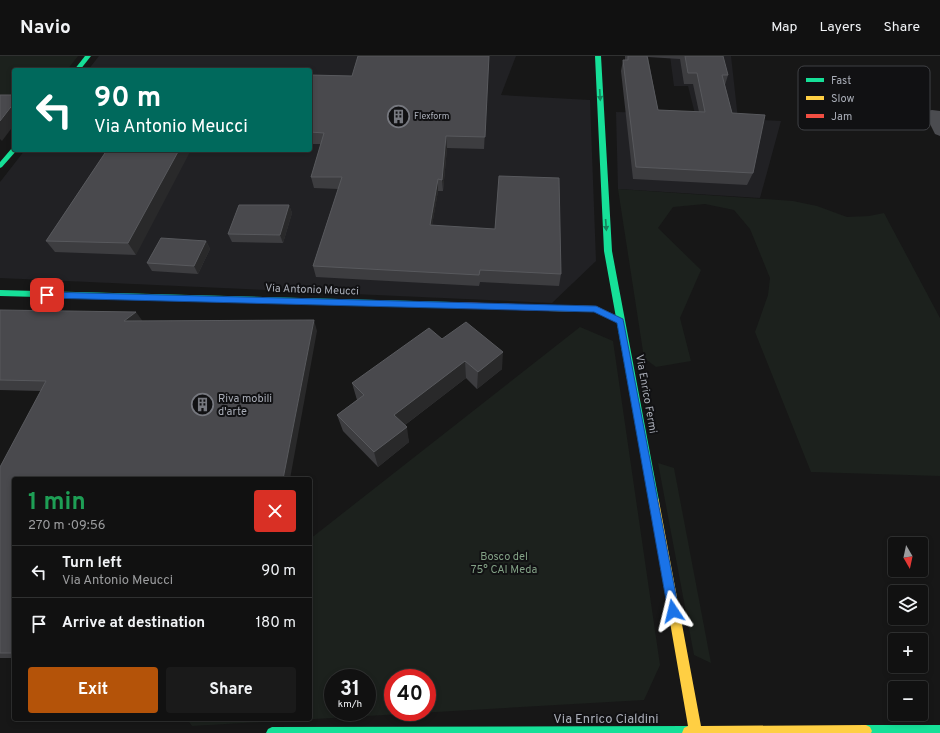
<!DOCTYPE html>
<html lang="en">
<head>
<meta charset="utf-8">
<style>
	body { margin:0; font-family:Overpass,sans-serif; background:#1a1a1a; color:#f1f3f6; height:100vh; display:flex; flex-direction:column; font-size:15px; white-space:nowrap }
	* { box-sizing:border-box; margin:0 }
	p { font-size:13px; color:#9c9d9f }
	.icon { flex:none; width:22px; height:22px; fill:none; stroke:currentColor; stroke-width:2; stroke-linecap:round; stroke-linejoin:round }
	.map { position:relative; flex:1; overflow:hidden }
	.sheet { position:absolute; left:12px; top:421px; width:300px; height:244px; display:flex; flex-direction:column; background:#111; border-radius:4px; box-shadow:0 2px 6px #0003,0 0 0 1px #303131 }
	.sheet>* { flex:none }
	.hud { position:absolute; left:12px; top:12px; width:300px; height:84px; border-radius:4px; box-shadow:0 2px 6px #0003,0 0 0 1px #303131; background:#00695c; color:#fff; overflow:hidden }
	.needle { width:26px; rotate:171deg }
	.buttons { position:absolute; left:888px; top:481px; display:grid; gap:8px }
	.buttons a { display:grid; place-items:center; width:40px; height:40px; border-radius:4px; background:#111; box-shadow:0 2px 6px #0003,0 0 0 1px #303131; font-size:20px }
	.speed { position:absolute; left:324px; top:613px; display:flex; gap:8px; font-size:20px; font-weight:700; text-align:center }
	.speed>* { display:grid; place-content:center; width:52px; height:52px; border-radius:50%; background:#111; box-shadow:0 2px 6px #0003,0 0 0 1px #303131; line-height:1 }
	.speed small { font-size:10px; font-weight:400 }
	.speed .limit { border:6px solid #d22; background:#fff; color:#111 }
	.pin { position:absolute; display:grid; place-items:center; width:34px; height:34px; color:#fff; margin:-17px; border-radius:8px; box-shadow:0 2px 6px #0006 }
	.me { position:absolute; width:44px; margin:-22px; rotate:350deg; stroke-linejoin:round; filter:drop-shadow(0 0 3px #0008) }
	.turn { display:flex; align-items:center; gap:14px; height:84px; padding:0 16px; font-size:18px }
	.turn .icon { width:52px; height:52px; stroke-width:2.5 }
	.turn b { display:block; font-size:28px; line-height:34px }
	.round { display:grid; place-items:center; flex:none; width:42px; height:42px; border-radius:4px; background:#1a1a1a }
	.headline { display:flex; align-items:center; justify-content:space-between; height:68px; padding:0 16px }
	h1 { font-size:24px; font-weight:700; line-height:30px; color:#1e9e55 }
	.action { display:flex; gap:8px; margin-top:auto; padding:8px 16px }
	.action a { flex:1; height:46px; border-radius:4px; background:#b45309; color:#fff; font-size:16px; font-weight:700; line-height:46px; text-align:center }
	.action a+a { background:#1a1a1a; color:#f1f3f6 }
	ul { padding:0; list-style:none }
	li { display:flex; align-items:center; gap:12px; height:52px; padding:0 16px; border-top:1px solid #303131 }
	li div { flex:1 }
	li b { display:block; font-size:15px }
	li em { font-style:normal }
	header { display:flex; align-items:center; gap:24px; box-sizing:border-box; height:56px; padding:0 20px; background:#111; border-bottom:1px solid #303131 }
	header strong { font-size:19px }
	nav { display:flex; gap:22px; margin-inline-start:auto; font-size:14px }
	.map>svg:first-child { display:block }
</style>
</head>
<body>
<header>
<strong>Navio</strong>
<nav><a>Map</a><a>Layers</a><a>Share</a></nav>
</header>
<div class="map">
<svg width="940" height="677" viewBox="0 0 940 677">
	<rect width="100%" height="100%" fill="#171717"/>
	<g fill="#212124">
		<polygon points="99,0 516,0 501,39 590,44 596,205 552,247 0,222 0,126 25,94 310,94 310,14 88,14"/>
		<polygon points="670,0 731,0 738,63 781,65 760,142 618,133 616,56 695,58 688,30 674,30"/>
	</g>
	<g fill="#1c211d" fill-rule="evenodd">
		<polygon points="0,0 78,0 67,14 14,14 14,47 0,46"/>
		<polygon points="618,133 793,145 817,150 847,161 869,160 884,157 940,262 940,420 811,416 755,276 768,239 770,222 750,173 734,154 705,148 673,151 658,172 701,214 680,262 691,305 656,311 644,302"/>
		<path d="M580,271L613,285L660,609L644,644L192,670L187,663H310V483ZM333,622H367V656H333ZM393,622H427V656H393Z"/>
		<polygon points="658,407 674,412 711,607 694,599"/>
	</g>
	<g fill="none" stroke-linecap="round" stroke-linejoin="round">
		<polygon fill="#4b4c50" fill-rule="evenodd" points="932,54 940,55 940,80 935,78 925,58 927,55"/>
		<g fill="#16e098" fill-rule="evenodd">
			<polygon points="85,0 91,0 80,14 74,14"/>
			<polygon points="595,0 601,0 612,195 659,445 658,448 654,450 650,448 649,445 604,195"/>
			<polygon points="14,91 14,94 17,94 2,111 0,112 0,106 12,92"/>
			<polygon points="0,234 451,246 455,249 451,252 0,240"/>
			<polygon points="866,669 940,669 940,677 861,677 860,675 862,671"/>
			<polygon points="688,670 692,672 694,677 266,677 268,673 272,671"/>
		</g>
		<g fill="#ffcf43" fill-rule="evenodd">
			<polygon points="548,249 596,250 623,263 624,265 620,268 595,256 548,255 544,252"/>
			<polygon points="654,440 658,442 659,445 701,670 866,669 870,671 872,675 871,677 682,677 684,672 688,670 649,445 650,442"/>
		</g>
		<polygon fill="#f24e42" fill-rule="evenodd" points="451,246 548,249 552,252 548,255 451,252 447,249"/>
	</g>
	<g fill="#3d3d40" fill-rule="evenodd">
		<polygon points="489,0 484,93 447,92 443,135 438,135 432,169 561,218 559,230 480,226 479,230 316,221 313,210 338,133 314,132 311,121 321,88 310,88 310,19 352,20"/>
		<path d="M625,0H723L728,19L725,29L732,57L753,117L747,129L633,123L621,15L623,4H625ZM648,1L680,3L684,28H693L699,56L658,54Z"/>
		<polygon points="107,94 136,199 55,196 46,185"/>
		<polygon points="289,149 292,157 283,187 232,186 228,178"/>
		<polygon points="206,185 210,193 198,218 152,215 147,207"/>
		<polygon points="0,254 142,265 317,275 14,423 14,602 0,602 0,411 41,335 0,334"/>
		<polygon points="442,283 502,313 477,333 466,322 405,369 409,386 378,411 343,375 337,359 357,344 352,327"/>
	</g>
	<g fill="#29292a">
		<polygon points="14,47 14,69 2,85 0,83 0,65"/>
		<polygon points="446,80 447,92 443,135 442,124"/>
		<polygon points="179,94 191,94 136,199 128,187"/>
		<polygon points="438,123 438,135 430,181 430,169"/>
		<polygon points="289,149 292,157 283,187 280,179"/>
		<polygon points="206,185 210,193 198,218 194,210"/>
		<polygon points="136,256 144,267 124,265"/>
		<polygon points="314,264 317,275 290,423 283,423"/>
		<polygon points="503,296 502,313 477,333 478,316"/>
		<polygon points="465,305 466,322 397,375 394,359"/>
		<polygon points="407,371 409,386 378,411 374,396"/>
	</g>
	<g fill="#49494d" stroke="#58595d">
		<polygon points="358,0 489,0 485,81 446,80 442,124 438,123 430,169 495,173 499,120 559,122 561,218 480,214 479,219 313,210 342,121 311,121 324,77 310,76 310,19 352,20"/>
		<polygon points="628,0 647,0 658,54 705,56 697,17 688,17 685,0 723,0 728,19 722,19 732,57 765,59 753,117 636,111 623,4 628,4"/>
		<polygon points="0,39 14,39 14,47 0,65"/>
		<polygon points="107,94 179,94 128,187 46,185"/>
		<polygon points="239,149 289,149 280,179 228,178"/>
		<polygon points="161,182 206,185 194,210 147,207"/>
		<polygon points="0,254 136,256 124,265 314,264 283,423 14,423 14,597 0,597 0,411 46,325 0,324"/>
		<polygon points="466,266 503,296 478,316 465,305 394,359 407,371 374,396 337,359 364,339 352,327 429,272 442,283"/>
	</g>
	<defs><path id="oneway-solid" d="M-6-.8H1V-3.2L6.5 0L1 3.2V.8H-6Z"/></defs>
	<g fill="#14835c">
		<use href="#oneway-solid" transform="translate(600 39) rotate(87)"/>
		<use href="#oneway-solid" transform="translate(606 169) rotate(86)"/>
	</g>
	<polygon fill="#1a73e8" stroke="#114b97" points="47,236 596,250 623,263 679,555 677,559 673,560 669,559 668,555 617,267 594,256 47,242 43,239"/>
	<defs>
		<symbol id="building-ring" viewBox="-11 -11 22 22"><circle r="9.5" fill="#111113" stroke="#76787f" stroke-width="1.5"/><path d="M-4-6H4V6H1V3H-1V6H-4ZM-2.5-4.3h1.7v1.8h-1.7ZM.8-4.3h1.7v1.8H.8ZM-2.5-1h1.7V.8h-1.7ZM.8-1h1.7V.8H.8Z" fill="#76787f"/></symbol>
	</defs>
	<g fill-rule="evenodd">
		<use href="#building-ring" x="386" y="48" width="25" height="25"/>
		<use href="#building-ring" x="190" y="336" width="25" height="25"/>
	</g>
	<g text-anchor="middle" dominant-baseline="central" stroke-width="4" stroke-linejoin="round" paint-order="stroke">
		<g font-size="9" fill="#a9adb7" stroke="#111113" text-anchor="start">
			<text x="414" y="60">Flexform</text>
		</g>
		<g font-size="11" fill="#a9adb7" stroke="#111113">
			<text transform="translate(312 234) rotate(2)">Via Antonio Meucci</text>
			<text transform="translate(646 338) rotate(80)">Via Enrico Fermi</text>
		</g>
		<g font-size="11" fill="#a9adb7" stroke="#111113" text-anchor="start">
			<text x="218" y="343">Riva mobili<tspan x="218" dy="13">d'arte</tspan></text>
		</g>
		<g font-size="11" fill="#82a085" stroke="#111113">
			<text x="504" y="501">Bosco del<tspan x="504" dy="13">75° CAI Meda</tspan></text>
		</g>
		<g font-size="13" fill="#a9adb7" stroke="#111113">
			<text x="606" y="664">Via Enrico Cialdini</text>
		</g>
	</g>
	<rect x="798" y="10" width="132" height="64" rx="6" fill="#111113" stroke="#3f4044" stroke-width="1"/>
	<rect x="806" y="22" width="18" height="4" fill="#16e098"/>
	<rect x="806" y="40" width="18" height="4" fill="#ffcf43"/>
	<rect x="806" y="58" width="18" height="4" fill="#f24e42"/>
	<g font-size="11" fill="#a9adb7">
		<text x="831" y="28">Fast</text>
		<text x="831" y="46">Slow</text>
		<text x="831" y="64">Jam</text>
	</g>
</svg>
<div class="buttons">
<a><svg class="needle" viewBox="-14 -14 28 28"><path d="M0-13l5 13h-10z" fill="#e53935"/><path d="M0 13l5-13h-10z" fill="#9c9d9f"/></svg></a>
<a><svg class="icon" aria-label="layers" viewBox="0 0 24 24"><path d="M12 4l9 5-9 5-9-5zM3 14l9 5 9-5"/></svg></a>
<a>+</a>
<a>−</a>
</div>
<div class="speed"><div>31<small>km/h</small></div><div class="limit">40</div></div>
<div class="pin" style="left:47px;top:239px;background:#d93025"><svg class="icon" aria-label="arrive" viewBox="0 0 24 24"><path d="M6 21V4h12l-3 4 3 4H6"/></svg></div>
<svg class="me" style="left:673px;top:555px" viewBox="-20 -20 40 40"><path d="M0-17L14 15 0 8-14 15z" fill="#1a73e8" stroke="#fff" stroke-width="4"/></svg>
<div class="hud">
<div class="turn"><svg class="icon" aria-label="left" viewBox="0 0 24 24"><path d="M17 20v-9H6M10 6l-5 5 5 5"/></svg><div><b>90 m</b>Via Antonio Meucci</div></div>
</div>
<section class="sheet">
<div class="headline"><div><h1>1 min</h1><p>270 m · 09:56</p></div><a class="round" style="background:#d93025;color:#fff"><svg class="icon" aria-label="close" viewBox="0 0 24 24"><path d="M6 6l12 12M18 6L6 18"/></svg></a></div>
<ul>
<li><svg class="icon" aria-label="left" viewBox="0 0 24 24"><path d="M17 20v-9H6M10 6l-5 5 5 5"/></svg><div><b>Turn left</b><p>Via Antonio Meucci</p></div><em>90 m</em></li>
<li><svg class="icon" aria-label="arrive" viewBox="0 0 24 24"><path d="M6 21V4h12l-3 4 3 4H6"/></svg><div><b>Arrive at destination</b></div><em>180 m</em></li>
</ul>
<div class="action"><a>Exit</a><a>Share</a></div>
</section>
</div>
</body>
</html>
